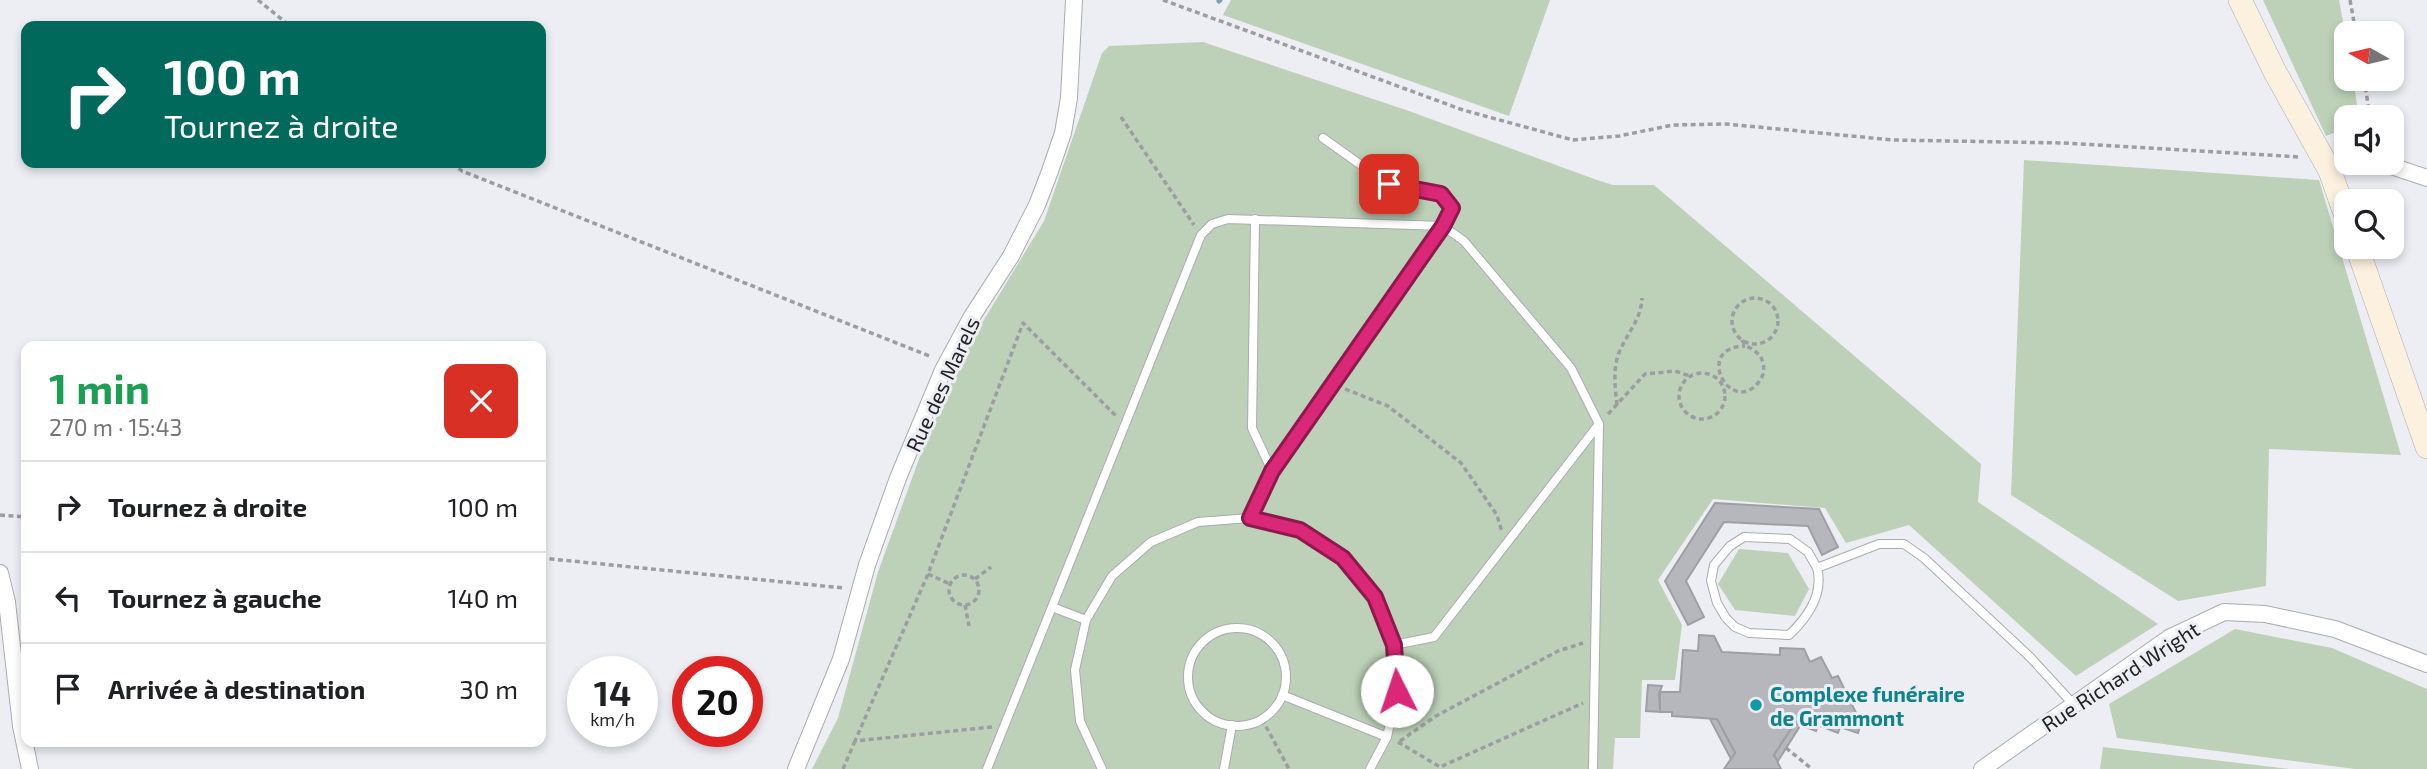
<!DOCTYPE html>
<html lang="fr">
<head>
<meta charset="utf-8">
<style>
	body { margin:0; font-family:"Exo 2",sans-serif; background:#f2f2f2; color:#202124; height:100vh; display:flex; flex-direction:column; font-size:26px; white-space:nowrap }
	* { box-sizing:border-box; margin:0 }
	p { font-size:23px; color:#757577 }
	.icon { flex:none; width:38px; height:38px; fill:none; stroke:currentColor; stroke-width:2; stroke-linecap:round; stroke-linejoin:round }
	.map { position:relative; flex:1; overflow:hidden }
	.drawer { position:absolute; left:21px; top:341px; width:525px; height:406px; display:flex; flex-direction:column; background:#fff; border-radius:14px; box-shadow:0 4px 10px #0003 }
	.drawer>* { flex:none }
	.hud { position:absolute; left:21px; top:21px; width:525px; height:147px; border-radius:14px; box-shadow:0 4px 10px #0003; background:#00695c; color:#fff; overflow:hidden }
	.needle { width:46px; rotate:278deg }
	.fabs { position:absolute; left:2334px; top:21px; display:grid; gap:14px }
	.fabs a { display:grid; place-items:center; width:70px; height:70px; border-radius:14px; background:#fff; box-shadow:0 4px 10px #0003; font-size:35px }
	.speed { position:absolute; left:567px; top:656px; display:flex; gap:14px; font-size:35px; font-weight:700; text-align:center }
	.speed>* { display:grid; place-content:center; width:91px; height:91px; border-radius:50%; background:#fff; box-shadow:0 4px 10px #0003; line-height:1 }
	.speed small { font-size:18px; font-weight:400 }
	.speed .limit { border:10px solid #d22; background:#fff; color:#111 }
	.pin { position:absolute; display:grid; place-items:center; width:60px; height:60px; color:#fff; margin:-30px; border-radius:14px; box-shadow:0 4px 10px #0006 }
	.me { position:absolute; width:77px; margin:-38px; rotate:356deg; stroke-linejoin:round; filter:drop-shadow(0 0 5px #0008) }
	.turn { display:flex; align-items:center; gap:24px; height:147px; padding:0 28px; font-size:32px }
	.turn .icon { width:91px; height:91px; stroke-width:2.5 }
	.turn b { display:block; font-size:49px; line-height:60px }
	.round { display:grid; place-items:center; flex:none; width:74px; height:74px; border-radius:14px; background:#f2f2f2 }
	.headline { display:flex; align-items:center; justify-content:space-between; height:119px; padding:0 28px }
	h1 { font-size:42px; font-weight:700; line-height:52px; color:#1e9e55 }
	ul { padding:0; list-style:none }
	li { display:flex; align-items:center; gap:21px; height:91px; padding:0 28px; border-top:2px solid #e0e0e0 }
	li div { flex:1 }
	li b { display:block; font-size:26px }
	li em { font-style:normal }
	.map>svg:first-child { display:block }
</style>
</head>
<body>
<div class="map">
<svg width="2427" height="769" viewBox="0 0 2427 769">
	<rect width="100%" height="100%" fill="#edeef4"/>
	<g fill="#bcd1b7">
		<polygon points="1231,0 1550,0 1509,116 1223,15"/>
		<polygon points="2263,0 2339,0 2347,44 2347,79 2353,79 2359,117 2347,117 2347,128 2326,136"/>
		<polygon points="1203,42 1409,111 1597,180 1613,185 1654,185 1981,464 1978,502 2158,624 2076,676 1909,525 1846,543 1825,508 1713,499 1658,580 1682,625 1675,680 1642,680 1640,738 1615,738 1613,769 812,769 838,718 878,572 919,459 949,387 974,336 1044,221 1102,53 1109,46"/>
		<polygon points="2024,160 2319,180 2401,455 2269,449 2266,586 2178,601 2011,495"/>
		<polygon points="1739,549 1788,553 1809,589 1795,616 1735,610 1718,584"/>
		<polygon points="2235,629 2332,648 2427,689 2427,769 2355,769 2117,738 2109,704"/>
		<polygon points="2103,747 2290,769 2100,769"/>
	</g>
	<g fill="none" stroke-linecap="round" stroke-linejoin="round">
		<polyline stroke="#7ea1b1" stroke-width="5" points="1219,1 1220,0"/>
	</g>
	<g fill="#b6b7bd" stroke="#9e9fa4" stroke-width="2">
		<polygon points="1715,503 1819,509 1838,547 1822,555 1808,526 1724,522 1686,581 1704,617 1688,625 1665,581"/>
		<polygon points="1699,635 1714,636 1722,652 1780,655 1780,648 1804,649 1810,662 1821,657 1832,678 1838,676 1861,723 1858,733 1840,727 1838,733 1818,725 1816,731 1795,723 1774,755 1781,769 1724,769 1735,753 1717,719 1672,716 1672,712 1660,712 1660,692 1680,692 1683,650 1698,651"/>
		<polygon points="1648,685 1662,686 1659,694 1660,712 1646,711"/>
		<polygon points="1710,719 1717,719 1735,753 1731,759"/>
		<polygon points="1795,723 1800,726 1778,761 1774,755"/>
	</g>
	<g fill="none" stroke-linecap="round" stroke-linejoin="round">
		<defs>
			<g id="lane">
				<polyline points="1255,219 1252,428 1272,471"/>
				<polyline points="1250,518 1272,471 1443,226 1452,208 1441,194 1389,185 1323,138"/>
				<path d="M1817,568L1808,552L1790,539L1744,537L1730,546L1714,565L1711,581L1717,603L1726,618L1735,627L1749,633L1789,635C1808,617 1824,594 1817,568L1879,544H1904L1924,558L2030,657L2074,705"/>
				<polyline points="1052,607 1086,620"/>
				<circle cx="1237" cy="677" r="49"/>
				<polyline points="1394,645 1434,637 1599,424"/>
				<polyline points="1282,695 1387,737"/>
				<polyline points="987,769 1201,235 1212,224 1228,219 1443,226 1464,241 1571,368 1599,424 1593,769"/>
				<polyline points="1102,769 1080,721 1075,670 1086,620 1112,576 1151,542 1198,522 1250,518 1299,530 1343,558 1375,597 1394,645 1397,691 1387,737 1370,769"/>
				<polyline points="1224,769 1232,725"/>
			</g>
			<g id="street">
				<polyline points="2382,163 2427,178"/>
				<polyline points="2330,171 2347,162"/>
				<polyline points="0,573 7,602 21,726 30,769"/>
				<polyline points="796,769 841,659 867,565 898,478 943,370 971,318 1011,256 1037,205 1050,171 1063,133 1069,98 1074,0"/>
				<polyline points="1982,769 2169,638 2224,612 2265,614 2335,629 2427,664"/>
			</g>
			<g id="secondary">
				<polyline points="2240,0 2275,72 2330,171 2347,219"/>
				<polyline points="2357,247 2427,447"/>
			</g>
		</defs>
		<use href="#lane" stroke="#aaabb1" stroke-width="10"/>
		<use href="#street" stroke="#aaabb1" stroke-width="18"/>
		<use href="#secondary" stroke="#aaabb1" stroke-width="24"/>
		<g stroke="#9c9da2" stroke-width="3.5" stroke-dasharray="5 3.5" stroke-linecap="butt">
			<polyline points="258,0 290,26"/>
			<polyline points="1163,0 1463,110 1573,140 1619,136 1673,125 1726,124 1893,140 2064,143 2300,157"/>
			<polyline points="2350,0 2356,33"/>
			<polyline points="2364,79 2370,117"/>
			<polyline points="1121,117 1194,225"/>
			<polyline points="452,163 462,171 932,357"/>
			<circle cx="1755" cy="321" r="23"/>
			<path d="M1742,340C1747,350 1760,349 1763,363C1765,370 1763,378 1758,383C1730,416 1693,347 1745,346"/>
			<circle cx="1702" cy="396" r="23"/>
			<polyline points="1345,389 1388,406 1461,463 1497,515 1502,532"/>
			<path d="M1617,405C1615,388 1613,371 1618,355C1626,334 1641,321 1642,298"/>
			<polyline points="1608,414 1645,374 1675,371 1690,376"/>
			<polyline points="0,515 26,517"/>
			<polyline points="541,558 844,588"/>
			<polyline points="928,574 950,584"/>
			<circle cx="964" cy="590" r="15"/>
			<polyline points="975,579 991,567"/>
			<polyline points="965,605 969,626"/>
			<polyline points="1262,719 1289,769"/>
			<polyline points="992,727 855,741 928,574 1023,323 1116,416"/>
			<polyline points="1400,741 1436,716 1558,651 1583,643"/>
			<polyline points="1398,742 1440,767 1583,703"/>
			<polyline points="1786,748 1812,769"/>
			<polyline points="843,769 855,741"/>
		</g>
		<use href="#lane" stroke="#fff" stroke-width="8"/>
		<use href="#street" stroke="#fff" stroke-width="16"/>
		<use href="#secondary" stroke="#fcf0df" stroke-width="23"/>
	</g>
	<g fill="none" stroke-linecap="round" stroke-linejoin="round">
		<defs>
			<polyline id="route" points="1389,184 1441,194 1452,208 1443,226 1272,471 1250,518 1300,530 1343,558 1375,597 1394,645 1397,691"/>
		</defs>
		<use href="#route" stroke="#8e194d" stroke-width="18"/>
		<use href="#route" stroke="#db2777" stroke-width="12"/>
	</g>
	<circle fill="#0f9aa8" stroke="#edeef4" stroke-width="2.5" cx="1756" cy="705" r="7"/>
	<g text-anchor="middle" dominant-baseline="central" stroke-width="6" stroke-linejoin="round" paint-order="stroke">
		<g font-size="21" fill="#212224" stroke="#edeef4">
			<text transform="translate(942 384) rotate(-65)">Rue des Marels</text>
			<text transform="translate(2120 676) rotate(-33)">Rue Richard Wright</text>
		</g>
		<g font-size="21" font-weight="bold" fill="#0d838f" stroke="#edeef4" text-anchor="start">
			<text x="1770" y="693">Complexe funéraire<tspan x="1770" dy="24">de Grammont</tspan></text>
		</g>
	</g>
</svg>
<div class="fabs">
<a><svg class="needle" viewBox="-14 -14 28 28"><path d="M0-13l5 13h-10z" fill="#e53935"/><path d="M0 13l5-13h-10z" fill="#757577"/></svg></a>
<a><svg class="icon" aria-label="sound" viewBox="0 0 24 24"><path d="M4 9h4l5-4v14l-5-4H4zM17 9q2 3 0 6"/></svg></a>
<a><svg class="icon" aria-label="search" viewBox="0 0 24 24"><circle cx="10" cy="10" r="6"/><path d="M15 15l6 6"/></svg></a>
</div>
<div class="speed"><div>14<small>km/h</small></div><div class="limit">20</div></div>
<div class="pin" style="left:1389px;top:184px;background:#d93025"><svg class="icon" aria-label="arrive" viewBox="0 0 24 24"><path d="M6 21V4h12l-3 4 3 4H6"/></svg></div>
<svg class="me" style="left:1397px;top:691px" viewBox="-20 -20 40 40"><circle r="19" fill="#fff"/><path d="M0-13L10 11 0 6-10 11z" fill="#db2777"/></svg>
<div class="hud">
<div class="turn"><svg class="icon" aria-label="right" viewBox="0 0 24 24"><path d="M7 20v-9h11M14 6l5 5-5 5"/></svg><div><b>100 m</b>Tournez à droite</div></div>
</div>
<section class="drawer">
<div class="headline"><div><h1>1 min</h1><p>270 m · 15:43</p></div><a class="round" style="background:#d93025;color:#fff"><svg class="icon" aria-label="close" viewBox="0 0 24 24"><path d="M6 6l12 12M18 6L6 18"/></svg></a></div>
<ul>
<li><svg class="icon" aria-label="right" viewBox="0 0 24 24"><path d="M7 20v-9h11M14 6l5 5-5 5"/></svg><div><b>Tournez à droite</b></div><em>100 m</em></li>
<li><svg class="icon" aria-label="left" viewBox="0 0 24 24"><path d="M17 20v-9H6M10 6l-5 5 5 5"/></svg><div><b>Tournez à gauche</b></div><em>140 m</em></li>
<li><svg class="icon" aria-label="arrive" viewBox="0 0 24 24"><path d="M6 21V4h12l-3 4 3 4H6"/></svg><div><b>Arrivée à destination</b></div><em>30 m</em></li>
</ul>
</section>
</div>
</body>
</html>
